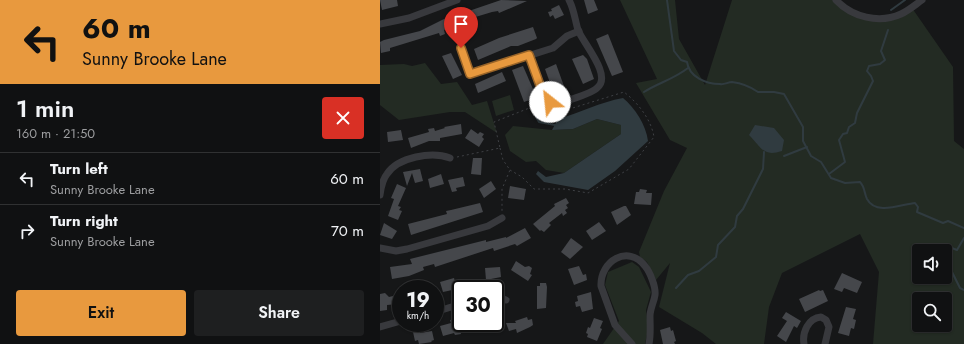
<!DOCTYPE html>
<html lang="en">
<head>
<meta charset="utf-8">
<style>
	body { margin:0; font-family:Jost,sans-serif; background:#1e1f20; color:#f1f3f6; height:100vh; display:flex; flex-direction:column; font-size:15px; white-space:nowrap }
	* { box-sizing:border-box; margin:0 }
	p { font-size:13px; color:#9c9d9f }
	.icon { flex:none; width:22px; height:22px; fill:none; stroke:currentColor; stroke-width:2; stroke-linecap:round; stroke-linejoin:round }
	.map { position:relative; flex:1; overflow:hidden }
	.sheet { display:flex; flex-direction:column; background:#101112; width:380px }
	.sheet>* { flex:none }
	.hud { background:#e8993e; color:#111; overflow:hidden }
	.buttons { position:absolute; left:532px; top:244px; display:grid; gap:8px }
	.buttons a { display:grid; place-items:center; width:40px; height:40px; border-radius:4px; background:#101112; box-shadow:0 1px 3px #0004,0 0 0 1px #303132; font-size:20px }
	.speed { position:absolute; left:12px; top:280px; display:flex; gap:8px; font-size:20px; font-weight:700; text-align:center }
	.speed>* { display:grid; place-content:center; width:52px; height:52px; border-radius:50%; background:#101112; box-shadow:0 1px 3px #0004,0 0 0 1px #303132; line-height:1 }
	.speed small { font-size:10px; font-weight:400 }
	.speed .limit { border:2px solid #111; border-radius:6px; background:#fff; color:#111 }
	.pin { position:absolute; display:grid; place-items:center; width:34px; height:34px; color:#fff; margin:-41px -17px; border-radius:50% 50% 50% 0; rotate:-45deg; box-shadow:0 0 4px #0007 }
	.pin .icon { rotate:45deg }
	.me { position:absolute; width:44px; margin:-22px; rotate:331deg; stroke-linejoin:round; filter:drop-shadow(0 0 3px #0008) }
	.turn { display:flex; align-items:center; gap:14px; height:84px; padding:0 16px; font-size:18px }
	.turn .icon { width:52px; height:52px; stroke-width:2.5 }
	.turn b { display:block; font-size:28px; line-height:34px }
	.round { display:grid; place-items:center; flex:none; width:42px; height:42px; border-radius:4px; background:#1e1f20 }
	.head { display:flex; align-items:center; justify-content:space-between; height:68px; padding:0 16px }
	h1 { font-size:24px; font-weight:600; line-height:30px }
	.cta { display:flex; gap:8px; margin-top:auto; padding:8px 16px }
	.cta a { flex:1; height:46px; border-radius:4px; background:#e8993e; color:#111; font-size:16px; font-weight:600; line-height:46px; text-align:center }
	.cta a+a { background:#1e1f20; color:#f1f3f6 }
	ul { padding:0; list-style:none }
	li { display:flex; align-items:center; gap:12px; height:52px; padding:0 16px; border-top:1px solid #303132 }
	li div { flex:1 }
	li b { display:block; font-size:15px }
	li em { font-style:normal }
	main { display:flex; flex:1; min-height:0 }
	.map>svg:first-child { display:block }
</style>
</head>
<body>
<main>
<section class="sheet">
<div class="hud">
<div class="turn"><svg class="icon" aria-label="left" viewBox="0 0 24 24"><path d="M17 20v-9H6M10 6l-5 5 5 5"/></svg><div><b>60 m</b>Sunny Brooke Lane</div></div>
</div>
<div class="head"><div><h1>1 min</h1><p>160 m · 21:50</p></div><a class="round" style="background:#d93025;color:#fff"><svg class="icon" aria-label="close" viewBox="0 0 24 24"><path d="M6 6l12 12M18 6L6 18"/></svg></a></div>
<ul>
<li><svg class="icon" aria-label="left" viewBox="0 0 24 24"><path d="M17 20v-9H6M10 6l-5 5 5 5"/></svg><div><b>Turn left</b><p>Sunny Brooke Lane</p></div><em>60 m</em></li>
<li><svg class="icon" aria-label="right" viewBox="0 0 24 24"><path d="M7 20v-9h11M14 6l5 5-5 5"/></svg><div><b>Turn right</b><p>Sunny Brooke Lane</p></div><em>70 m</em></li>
</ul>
<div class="cta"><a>Exit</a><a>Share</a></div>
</section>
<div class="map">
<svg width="584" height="344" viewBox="0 0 584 344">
	<rect width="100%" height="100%" fill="#161718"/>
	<g fill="#232b23" fill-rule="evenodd">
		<path d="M240,0H295L299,39L325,85L352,0H456L465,8L504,19L532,8L573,67L574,141L584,149V344H493L499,272L480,234L402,273L389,307L384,344H336L322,333L279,307L290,263L276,280L267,262L260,257L259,252L284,191L307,148L290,140L256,83L277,79ZM539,251H565V277H539ZM539,299H565V325H539Z"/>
		<polygon points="45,63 61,84 77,82 92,105 107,101 117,133 85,112 70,112 19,120 0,105 0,65 24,64 32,66"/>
		<polygon points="130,95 134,110 116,116 112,101"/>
		<polygon points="217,119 241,125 241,134 184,173 166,170 156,161 146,162 130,151 125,135 133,126 172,130 193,129"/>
		<polygon points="252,262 259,267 271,292 266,310 268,330 265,344 223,344 239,321 225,285 228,272"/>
	</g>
	<g fill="#303b40">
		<path d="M243,98C255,108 266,125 268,141L235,171L208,190L164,182L156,174L158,171L166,177L184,173L241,134V125L217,119L193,129L172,130L178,119C200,113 220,102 243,98Z"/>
		<path d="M375,125L394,128L404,140L402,151C383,157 382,148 369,135Z"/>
	</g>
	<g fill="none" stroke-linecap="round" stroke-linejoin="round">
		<g stroke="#303b40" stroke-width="2">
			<path d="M287,0L294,51L301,60L307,62C309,77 326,84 340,84C344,85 348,82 352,82C360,83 371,87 378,92H394L404,94L423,127V141L431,156L441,162L451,178L465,183L480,182C485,187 484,193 487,199C496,216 522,204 535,203L538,207L537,212L563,223L568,221L584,228"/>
			<polyline points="511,10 525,0"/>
			<path d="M264,92C278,83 294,79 308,68"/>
			<polyline points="155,115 159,122 175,125"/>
			<polyline points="404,156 427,147"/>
			<polyline points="449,174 465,162 459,140 463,134 467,133 469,127 475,123 477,113 493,81 491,76 487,71 489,66 500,64 505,60 501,51 508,30"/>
			<polyline points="561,251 559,247 564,245 577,250 584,238"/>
			<polyline points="565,258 580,288 584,290"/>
			<polyline points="296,288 308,275 319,271 336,257 338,245 355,227 357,216 363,209 383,169 384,152"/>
		</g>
	</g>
	<g fill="#45474b">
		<polygon points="0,0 17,0 18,6 2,10"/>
		<polygon points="121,0 147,1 119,13 118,11 112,12 79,22 67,28 67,29 64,30 65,34 60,36 59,33 10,48 10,51 1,53 0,42 4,40 40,31 76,13 77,15"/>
		<polygon points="204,0 214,0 218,10 208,14"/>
		<polygon points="179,5 184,15 175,19 173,15 170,17 168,12 172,11 171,9"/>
		<polygon points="153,27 157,38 156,39 138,46 131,46 98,60 94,49 119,38"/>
		<polygon points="228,34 243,72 232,76 216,39"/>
		<polygon points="71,53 82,75 73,79 62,56"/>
		<polygon points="203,55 207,59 214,79 203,84 192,59"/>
		<polygon points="176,64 185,89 174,94 165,69"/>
		<polygon points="143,66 153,89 155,98 144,102 132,70"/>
		<polygon points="122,72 126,81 98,93 95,84"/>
		<polygon points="81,124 82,134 60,138 60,141 49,141 31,148 28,138 49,132 48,129 54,128 55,131 65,128 64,127"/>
		<polygon points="91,129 98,134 100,132 104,134 102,137 104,139 99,147 85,138"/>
		<polygon points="21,130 23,140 8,142 7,132"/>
		<polygon points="93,158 102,158 101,175 91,174"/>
		<polygon points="40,169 43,181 35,183 32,173 27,186 23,172"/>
		<polygon points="61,174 64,184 50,188 48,179"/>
		<polygon points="83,177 85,186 76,188 77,191 72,192 68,180"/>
		<polygon points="111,181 116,189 104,198 99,189"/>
		<polygon points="17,184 26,188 18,206 21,207 19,210 22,211 18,220 8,216 14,199 11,198"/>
		<polygon points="130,186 146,189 144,200 128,198"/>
		<polygon points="260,189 267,190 266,193 272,193 271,205 254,204 256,192 259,192"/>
		<polygon points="186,198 189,203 186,205 188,208 185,210 187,213 183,216 182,213 169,223 171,225 164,232 161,230 160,231 153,224 175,206 174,204"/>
		<polygon points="100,203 103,212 31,235 28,224 67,214 66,211 71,210"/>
		<polygon points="244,206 246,206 251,215 237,225 231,212"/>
		<polygon points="219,222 226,231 212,240 206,231"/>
		<polygon points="4,223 17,231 12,239 0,235"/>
		<polygon points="145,228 151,238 137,246 135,244 114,251 113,248 55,267 54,264 43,267 44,270 29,276 12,279 10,267 32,264 30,259 106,240 106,242 126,237 126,238"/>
		<polygon points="191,238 203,247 190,259 181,252"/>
		<polygon points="136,261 145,267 149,266 152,268 150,274 152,275 148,281 131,270"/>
		<polygon points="199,266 203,275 206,274 207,280 194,285 188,269"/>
		<polygon points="120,267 121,277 106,280 105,268"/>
		<polygon points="462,273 482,282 477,293 464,288 462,292 454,289"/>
		<polygon points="74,278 77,289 63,292 60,282"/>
		<polygon points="160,283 166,283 167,287 166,308 157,309 157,286 160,286"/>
		<polygon points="439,290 440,291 443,290 448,301 425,312 419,299"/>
		<polygon points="211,292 213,309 202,312 200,306 196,307 195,302 198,301 197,296"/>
		<polygon points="5,293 9,297 17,295 18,304 7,305 7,310 0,311 0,294"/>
		<polygon points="466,307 476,309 473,319 476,320 474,329 471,328 469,336 458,333"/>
		<polygon points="406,312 421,321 417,328 414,326 406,342 397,336 407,321 402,318"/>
		<polygon points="147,317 148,320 152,319 153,325 150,327 137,333 136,329 129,331 126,323 136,323 135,321"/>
		<polygon points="214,318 223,321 220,328 222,329 217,341 207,337 208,334 206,333 208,327 210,328"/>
		<polygon points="77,319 81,334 75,335 74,333 63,336 60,326 71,323 70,320"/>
		<polygon points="92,323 109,323 110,327 98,332 98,330 95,331"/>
		<polygon points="290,327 291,331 293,330 296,341 294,342 295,344 283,344 280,330"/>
		<polygon points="39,331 40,333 52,331 54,340 51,341 52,342 39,344 38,340 35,341 33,332"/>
	</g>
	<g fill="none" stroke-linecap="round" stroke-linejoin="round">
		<g stroke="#3e4044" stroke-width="1" stroke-dasharray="2 3" stroke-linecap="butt">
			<polyline points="120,148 123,160 130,170 122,189 122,211"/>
			<path d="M77,157L120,148L114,122L157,105L172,112L183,111L244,92C258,103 271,119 274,137L249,169L208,193L185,189H154L142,177L130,170"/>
		</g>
		<g stroke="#38393d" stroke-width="7">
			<path d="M456,0C472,17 499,24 521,14C528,11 535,5 542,0"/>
			<polyline points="0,24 29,18 77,0"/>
			<polyline points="81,48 91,74 173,48 187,36 199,31"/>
			<path d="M149,55L165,99L177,104C186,101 211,94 217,88C233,76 203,43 198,30C195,20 194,9 189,0"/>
			<path d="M0,195C1,188 2,180 7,174C18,157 52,151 70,158"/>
			<polyline points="0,248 16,251 27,249 108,226 122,218"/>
			<polyline points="115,296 126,300"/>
			<polyline points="55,312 81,304"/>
			<polyline points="0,327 21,321"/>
			<path d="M252,344L235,325L221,286C220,261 248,244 265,266C270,272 276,287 275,295C274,302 270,309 270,316C270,326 271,334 269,344"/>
			<path d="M424,344C422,333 428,318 441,317L446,320L449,327L445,344"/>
		</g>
	</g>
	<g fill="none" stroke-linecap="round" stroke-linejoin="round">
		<defs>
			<polyline id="route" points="81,48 90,74 149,55 165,99 170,102"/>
		</defs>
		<use href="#route" stroke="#976328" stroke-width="10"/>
		<use href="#route" stroke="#e8993e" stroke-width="7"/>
	</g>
</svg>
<div class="buttons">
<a><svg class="icon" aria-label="sound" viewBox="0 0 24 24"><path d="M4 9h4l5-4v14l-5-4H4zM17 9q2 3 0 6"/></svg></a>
<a><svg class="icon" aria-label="search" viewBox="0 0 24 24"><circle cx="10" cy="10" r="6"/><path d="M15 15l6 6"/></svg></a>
</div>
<div class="speed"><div>19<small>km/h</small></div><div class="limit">30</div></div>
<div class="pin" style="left:81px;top:48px;background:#d93025"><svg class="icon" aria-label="arrive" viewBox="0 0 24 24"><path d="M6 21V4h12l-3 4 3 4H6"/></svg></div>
<svg class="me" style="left:170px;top:102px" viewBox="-20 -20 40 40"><circle r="19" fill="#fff"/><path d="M0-13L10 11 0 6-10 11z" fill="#e8993e"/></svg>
</div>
</main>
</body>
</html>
